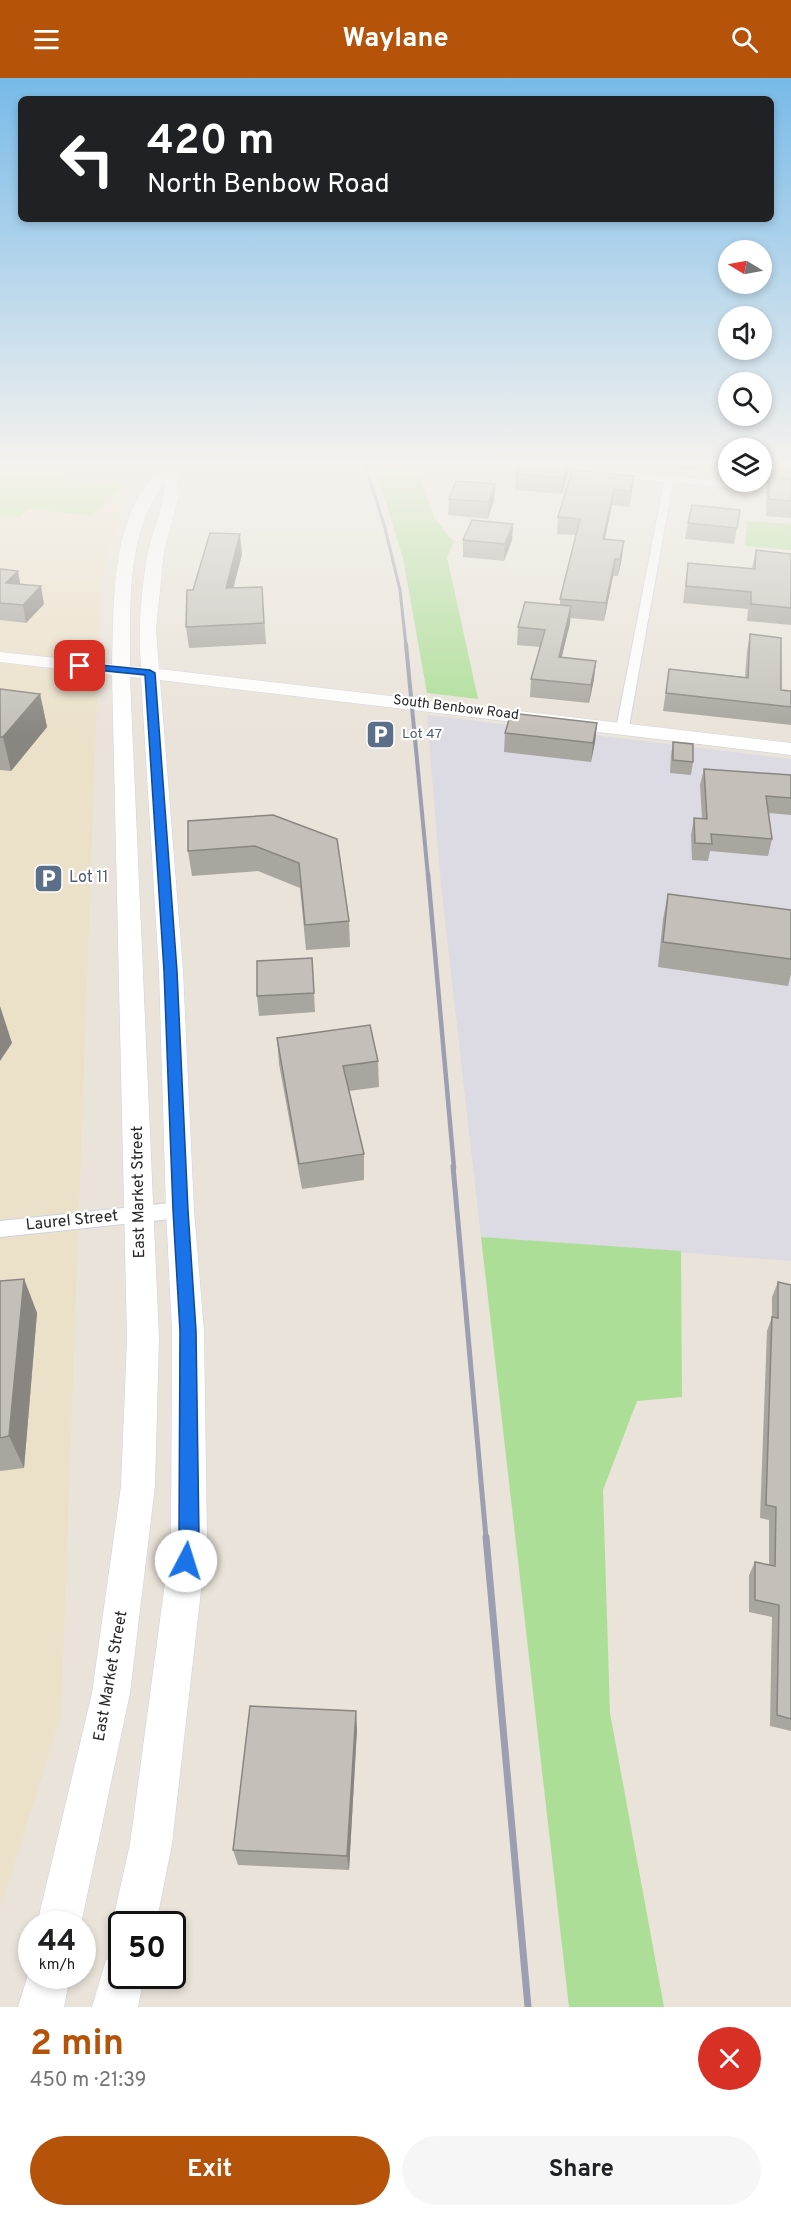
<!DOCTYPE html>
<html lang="en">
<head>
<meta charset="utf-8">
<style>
	body { margin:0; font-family:Overpass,sans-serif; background:#f6f6f6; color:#202124; height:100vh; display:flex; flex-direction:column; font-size:22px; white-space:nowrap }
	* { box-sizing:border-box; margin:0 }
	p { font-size:20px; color:#757577 }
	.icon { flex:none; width:33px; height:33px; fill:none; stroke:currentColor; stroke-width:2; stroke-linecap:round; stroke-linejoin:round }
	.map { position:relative; height:1929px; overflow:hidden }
	.sheet { display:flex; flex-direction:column; background:#fff; flex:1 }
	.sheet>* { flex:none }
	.top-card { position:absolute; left:18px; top:18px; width:756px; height:126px; border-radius:9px; box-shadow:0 3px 9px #0003; background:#202124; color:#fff; overflow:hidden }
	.needle { width:39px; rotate:280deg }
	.fabs { position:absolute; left:718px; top:162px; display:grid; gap:12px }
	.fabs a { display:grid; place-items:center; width:54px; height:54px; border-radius:50%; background:#fff; box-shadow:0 3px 9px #0003; font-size:30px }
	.speed { position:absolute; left:18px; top:1833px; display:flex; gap:12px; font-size:30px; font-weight:700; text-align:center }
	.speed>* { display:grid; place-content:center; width:78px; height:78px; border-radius:50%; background:#fff; box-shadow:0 3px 9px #0003; line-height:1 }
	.speed small { font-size:15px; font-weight:400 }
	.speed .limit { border:3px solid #111; border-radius:9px; background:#fff; color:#111 }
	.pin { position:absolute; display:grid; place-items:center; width:51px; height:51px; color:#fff; margin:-26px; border-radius:12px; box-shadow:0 3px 9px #0006 }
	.me { position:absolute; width:66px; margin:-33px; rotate:5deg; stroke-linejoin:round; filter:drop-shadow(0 0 4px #0008) }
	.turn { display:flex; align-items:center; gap:21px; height:126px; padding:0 30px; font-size:27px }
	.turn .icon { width:78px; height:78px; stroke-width:2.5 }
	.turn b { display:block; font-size:42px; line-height:51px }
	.round { display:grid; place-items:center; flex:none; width:63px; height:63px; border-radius:32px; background:#f6f6f6 }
	.head { display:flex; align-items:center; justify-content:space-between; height:102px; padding:0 30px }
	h1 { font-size:36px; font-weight:700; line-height:45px; color:#b45309 }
	.action { display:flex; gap:12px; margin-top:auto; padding:12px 30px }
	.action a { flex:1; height:69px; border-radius:36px; background:#b45309; color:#fff; font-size:24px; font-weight:700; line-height:69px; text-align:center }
	.action a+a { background:#f6f6f6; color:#202124 }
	header { display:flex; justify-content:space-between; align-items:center; height:78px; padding:0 30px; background:#b45309; color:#fff; font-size:27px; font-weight:700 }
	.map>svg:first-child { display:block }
</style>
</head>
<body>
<header><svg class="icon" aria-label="menu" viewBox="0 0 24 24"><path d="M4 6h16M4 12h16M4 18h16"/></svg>Waylane<svg class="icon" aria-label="search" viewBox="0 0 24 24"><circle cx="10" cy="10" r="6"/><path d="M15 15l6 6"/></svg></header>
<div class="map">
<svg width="791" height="1929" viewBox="0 0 791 1929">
	<rect width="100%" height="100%" fill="#e9e3d9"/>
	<polygon fill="#dcdae2" points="427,637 791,681 791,1183 481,1159 441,807"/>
	<polygon fill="#ebe1c9" points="0,386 98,386 131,392 101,505 61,1637 0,1831"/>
	<g fill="#adde97">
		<polygon points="374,386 405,386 407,398 421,400 434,440 454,464 447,479 478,621 427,615 403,480"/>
		<polygon points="747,443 791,446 791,472 745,468"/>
		<polygon points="481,1159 681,1173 682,1319 637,1323 603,1412 610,1635 664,1929 569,1929"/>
	</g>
	<polygon fill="#c0e593" points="11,389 67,395 62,401 122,407 91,438 29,431 20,439 0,437 0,398"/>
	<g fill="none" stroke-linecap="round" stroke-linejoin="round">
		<defs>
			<g id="street">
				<polygon points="545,386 791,410 791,416 673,404 628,654 618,654 616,651 664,404 542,391 540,389"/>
				<polygon points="180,1124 187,1126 190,1132 187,1138 180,1140 0,1159 0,1143"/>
			</g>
			<g id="secondary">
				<path d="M163,386H179V416L164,473L156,551L159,591L791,665V677L160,602L183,893L194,1132L204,1253L207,1460L172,1766L156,1846H122V1863L119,1861L112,1846L130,1766L171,1460L172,1253L166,1132L159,893L141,600L130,599L159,1260L155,1408L130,1615L81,1846H37L92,1615L121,1408L127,1260L112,597L0,584V574L112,586C114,531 111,474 136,423C143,410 154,398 163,386ZM165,403C165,428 153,450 148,474C141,512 138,551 141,589L130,588C131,522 125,459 165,403Z"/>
				<polygon points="122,1876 122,1898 144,1898 138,1929 92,1929 106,1882"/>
				<polygon points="32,1884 32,1898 70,1898 64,1929 18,1929"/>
			</g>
		</defs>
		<use href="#street" stroke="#ced1e0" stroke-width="2"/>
		<use href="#secondary" stroke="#ced1e0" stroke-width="1"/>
		<use href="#street" fill="#fff" fill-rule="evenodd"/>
		<use href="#secondary" fill="#fff" fill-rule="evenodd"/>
		<polyline stroke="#9c9fb1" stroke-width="3" points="365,386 385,450 400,512 406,568"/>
		<polyline stroke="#9c9fb1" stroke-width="4" points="406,566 428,798"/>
		<polyline stroke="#9c9fb1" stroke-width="4.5" points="428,796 454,1090"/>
		<polyline stroke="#9c9fb1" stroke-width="5" points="453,1088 486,1460"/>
		<polyline stroke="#9c9fb1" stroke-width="7" points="486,1459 528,1929"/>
	</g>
	<g fill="#a9a59f">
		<polygon points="520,386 571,386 571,387 569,387 568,397 562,416 515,412 516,396"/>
		<polygon points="649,386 702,386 701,391 696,391 695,393 649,389"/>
		<polygon points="762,386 791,386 791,440 766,438 766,416 768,406 766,405 766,401 762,400"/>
		<polygon points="572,392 632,413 629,429 612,427 605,461 622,480 618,498 613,498 604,543 570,540 562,579 596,583 594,601 589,625 530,619 531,601 540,569 517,567 518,549 560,527 560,521 576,457 557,456 558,439"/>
		<polygon points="495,406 494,422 488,441 448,437 449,421"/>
		<polygon points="688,445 737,450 734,466 685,461"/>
		<polygon points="513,446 512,462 504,483 463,479 463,462"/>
		<polygon points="756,472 791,476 791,547 747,543 748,531 683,525 688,485 752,490"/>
		<polygon points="242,476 233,510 262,509 266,566 189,570 186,549 193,512"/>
		<polygon points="0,491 18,493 20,506 44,526 26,545 0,542"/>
		<polygon points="750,556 781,612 791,613 791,647 663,633 669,591 745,599 747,573"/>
		<polygon points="0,611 40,616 47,649 11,693 0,692"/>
		<polygon points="597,645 595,664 591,684 504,674 505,655"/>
		<polygon points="673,664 693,684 691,697 670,695 671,677"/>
		<polygon points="704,691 791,697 791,737 769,735 772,761 768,778 710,773 708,783 692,782 691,757 694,740 702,740 700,707"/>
		<polygon points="273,737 349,843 350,869 306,872 300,810 258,793 192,798 188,773"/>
		<polygon points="668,816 791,832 791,896 788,908 658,889 663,841"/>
		<polygon points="312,880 315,934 259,938 257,918"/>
		<polygon points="277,960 378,983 379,1009 349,1013 364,1076 364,1102 302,1111 279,986"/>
		<polygon points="24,1201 37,1235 24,1390 0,1393 0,1203"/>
		<polygon points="778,1204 791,1207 791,1653 770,1648 772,1539 749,1534 749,1497 755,1484 769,1487 769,1442 760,1440 767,1253 772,1239 772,1219"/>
		<polygon points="357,1651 349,1792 238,1787 233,1772"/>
	</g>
	<g fill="#898682">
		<polygon points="568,386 569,386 568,397 562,416 563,400"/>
		<polygon points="634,398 632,413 629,429 631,413"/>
		<polygon points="495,406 494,422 488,441 489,424"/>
		<polygon points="614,411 612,427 601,478 603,461"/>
		<polygon points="513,446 512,462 504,483 505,466"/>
		<polygon points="240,456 242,476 228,531 226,510"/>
		<polygon points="624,463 622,480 618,498 620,481"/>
		<polygon points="615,481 613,498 604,543 606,525"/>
		<polygon points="18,493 21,510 6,505"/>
		<polygon points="41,508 44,526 26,545 23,527"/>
		<polygon points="571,528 570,546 557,597 559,579"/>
		<polygon points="596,583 594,601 589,625 591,607"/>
		<polygon points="40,616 47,649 11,693 3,659"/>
		<polygon points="597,645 595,664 591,684 593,665"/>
		<polygon points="0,928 12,965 0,983"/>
		<polygon points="24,1201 37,1235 24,1390 9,1358"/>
		<polygon points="356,1633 357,1651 349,1792 347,1778"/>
	</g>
	<g fill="#c4c0b9" stroke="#898682" stroke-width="1.5">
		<polygon points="520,386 568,386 563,400 516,396"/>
		<polygon points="762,386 791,386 791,394 769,392 769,387"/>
		<polygon points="572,392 634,398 631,413 614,411 603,461 624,463 620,481 615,481 606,525 560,521 580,441 558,439"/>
		<polygon points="769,400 791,402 791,423 769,421"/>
		<polygon points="456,403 495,406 489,424 449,421"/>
		<polygon points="692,427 740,432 737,450 688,445"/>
		<polygon points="472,442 513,446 505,466 463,462"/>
		<polygon points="210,455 240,456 226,510 262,509 264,545 186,549 187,512 193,512"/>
		<polygon points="756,472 791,476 791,530 751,526 751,514 686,508 688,485 755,491"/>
		<polygon points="0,491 18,493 6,505 41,508 23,527 0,525"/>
		<polygon points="525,524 571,528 559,579 596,583 591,607 531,601 545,552 518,549"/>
		<polygon points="750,556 781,560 781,612 791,613 791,629 666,615 669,591 748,600"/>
		<polygon points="0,611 40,616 3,659 0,659"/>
		<polygon points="511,635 597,645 593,665 505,655"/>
		<polygon points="673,664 693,666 693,684 673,682"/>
		<polygon points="704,691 791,697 791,720 766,718 772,761 711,756 712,766 695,765 694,740 707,741"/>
		<polygon points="273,737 337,761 349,843 305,847 299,785 255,768 188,773 188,743"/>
		<polygon points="668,816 791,832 791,881 663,864"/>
		<polygon points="312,880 314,915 257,918 257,883"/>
		<polygon points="370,947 378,983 343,988 364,1076 299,1086 277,960"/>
		<polygon points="24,1201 9,1358 0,1360 0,1203"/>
		<polygon points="778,1204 791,1207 791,1641 777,1637 779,1527 755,1522 755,1484 775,1488 776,1429 766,1427 772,1239 778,1240"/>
		<polygon points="250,1628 356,1633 347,1778 233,1772"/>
	</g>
	<linearGradient id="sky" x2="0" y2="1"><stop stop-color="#77bae8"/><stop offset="0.59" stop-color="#f5f2ee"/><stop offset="1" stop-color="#f5f2ee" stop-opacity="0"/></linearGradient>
	<rect width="791" height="656" fill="url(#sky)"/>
	<polygon fill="#1a73e8" stroke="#114b97" stroke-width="1.5" points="80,585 150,592 155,595 177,893 188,1132 196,1253 199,1460 193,1490 186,1493 179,1490 177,1483 179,1460 180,1253 173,1132 164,893 145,597 77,590 77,586"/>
	<defs>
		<symbol id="parking-square" viewBox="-11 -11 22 22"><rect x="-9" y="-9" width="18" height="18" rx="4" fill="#5c6f8a" stroke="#fff"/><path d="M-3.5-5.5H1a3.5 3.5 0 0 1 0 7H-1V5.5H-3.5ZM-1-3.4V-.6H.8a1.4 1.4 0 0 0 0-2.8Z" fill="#fff"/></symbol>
	</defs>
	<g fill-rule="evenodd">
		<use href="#parking-square" x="364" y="640" width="33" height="33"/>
		<use href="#parking-square" x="32" y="784" width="33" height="33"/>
	</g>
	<g text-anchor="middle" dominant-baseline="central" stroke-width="4.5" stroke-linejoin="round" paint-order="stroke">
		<g font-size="14" fill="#272727" stroke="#fff">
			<text transform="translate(456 630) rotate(7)">South Benbow Road</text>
		</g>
		<g font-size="14" fill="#4e5e75" stroke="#fff" text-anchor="start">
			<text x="402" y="656">Lot 47</text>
		</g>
		<g font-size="16" fill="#4e5e75" stroke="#fff" text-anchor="start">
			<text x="69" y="800">Lot 11</text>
		</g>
		<g font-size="16" fill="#272727" stroke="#fff">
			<text transform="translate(139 1114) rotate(-91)">East Market Street</text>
			<text transform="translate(72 1143) rotate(-6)">Laurel Street</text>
			<text transform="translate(111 1598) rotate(-80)">East Market Street</text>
		</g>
	</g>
</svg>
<div class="fabs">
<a><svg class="needle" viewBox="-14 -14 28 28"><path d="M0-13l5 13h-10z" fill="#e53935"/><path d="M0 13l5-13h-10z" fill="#757577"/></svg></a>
<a><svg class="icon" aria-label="sound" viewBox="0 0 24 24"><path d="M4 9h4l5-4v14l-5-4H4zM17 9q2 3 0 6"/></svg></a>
<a><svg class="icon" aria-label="search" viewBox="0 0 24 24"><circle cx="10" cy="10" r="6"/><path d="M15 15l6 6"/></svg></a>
<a><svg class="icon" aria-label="layers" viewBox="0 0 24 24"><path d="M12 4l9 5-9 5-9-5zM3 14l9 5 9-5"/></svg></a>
</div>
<div class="speed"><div>44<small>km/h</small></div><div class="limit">50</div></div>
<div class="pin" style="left:80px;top:588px;background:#d93025"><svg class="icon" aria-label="arrive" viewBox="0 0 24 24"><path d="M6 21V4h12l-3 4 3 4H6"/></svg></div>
<svg class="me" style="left:186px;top:1483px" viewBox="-20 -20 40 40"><circle r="19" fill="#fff"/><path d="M0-13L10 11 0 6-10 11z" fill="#1a73e8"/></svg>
<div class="top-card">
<div class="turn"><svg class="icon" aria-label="left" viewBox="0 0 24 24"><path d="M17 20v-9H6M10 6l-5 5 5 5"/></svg><div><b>420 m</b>North Benbow Road</div></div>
</div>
</div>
<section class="sheet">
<div class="head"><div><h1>2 min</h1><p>450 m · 21:39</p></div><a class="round" style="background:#d93025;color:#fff"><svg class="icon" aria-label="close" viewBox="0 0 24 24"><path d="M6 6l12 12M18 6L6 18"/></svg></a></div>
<div class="action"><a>Exit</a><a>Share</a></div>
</section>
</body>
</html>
